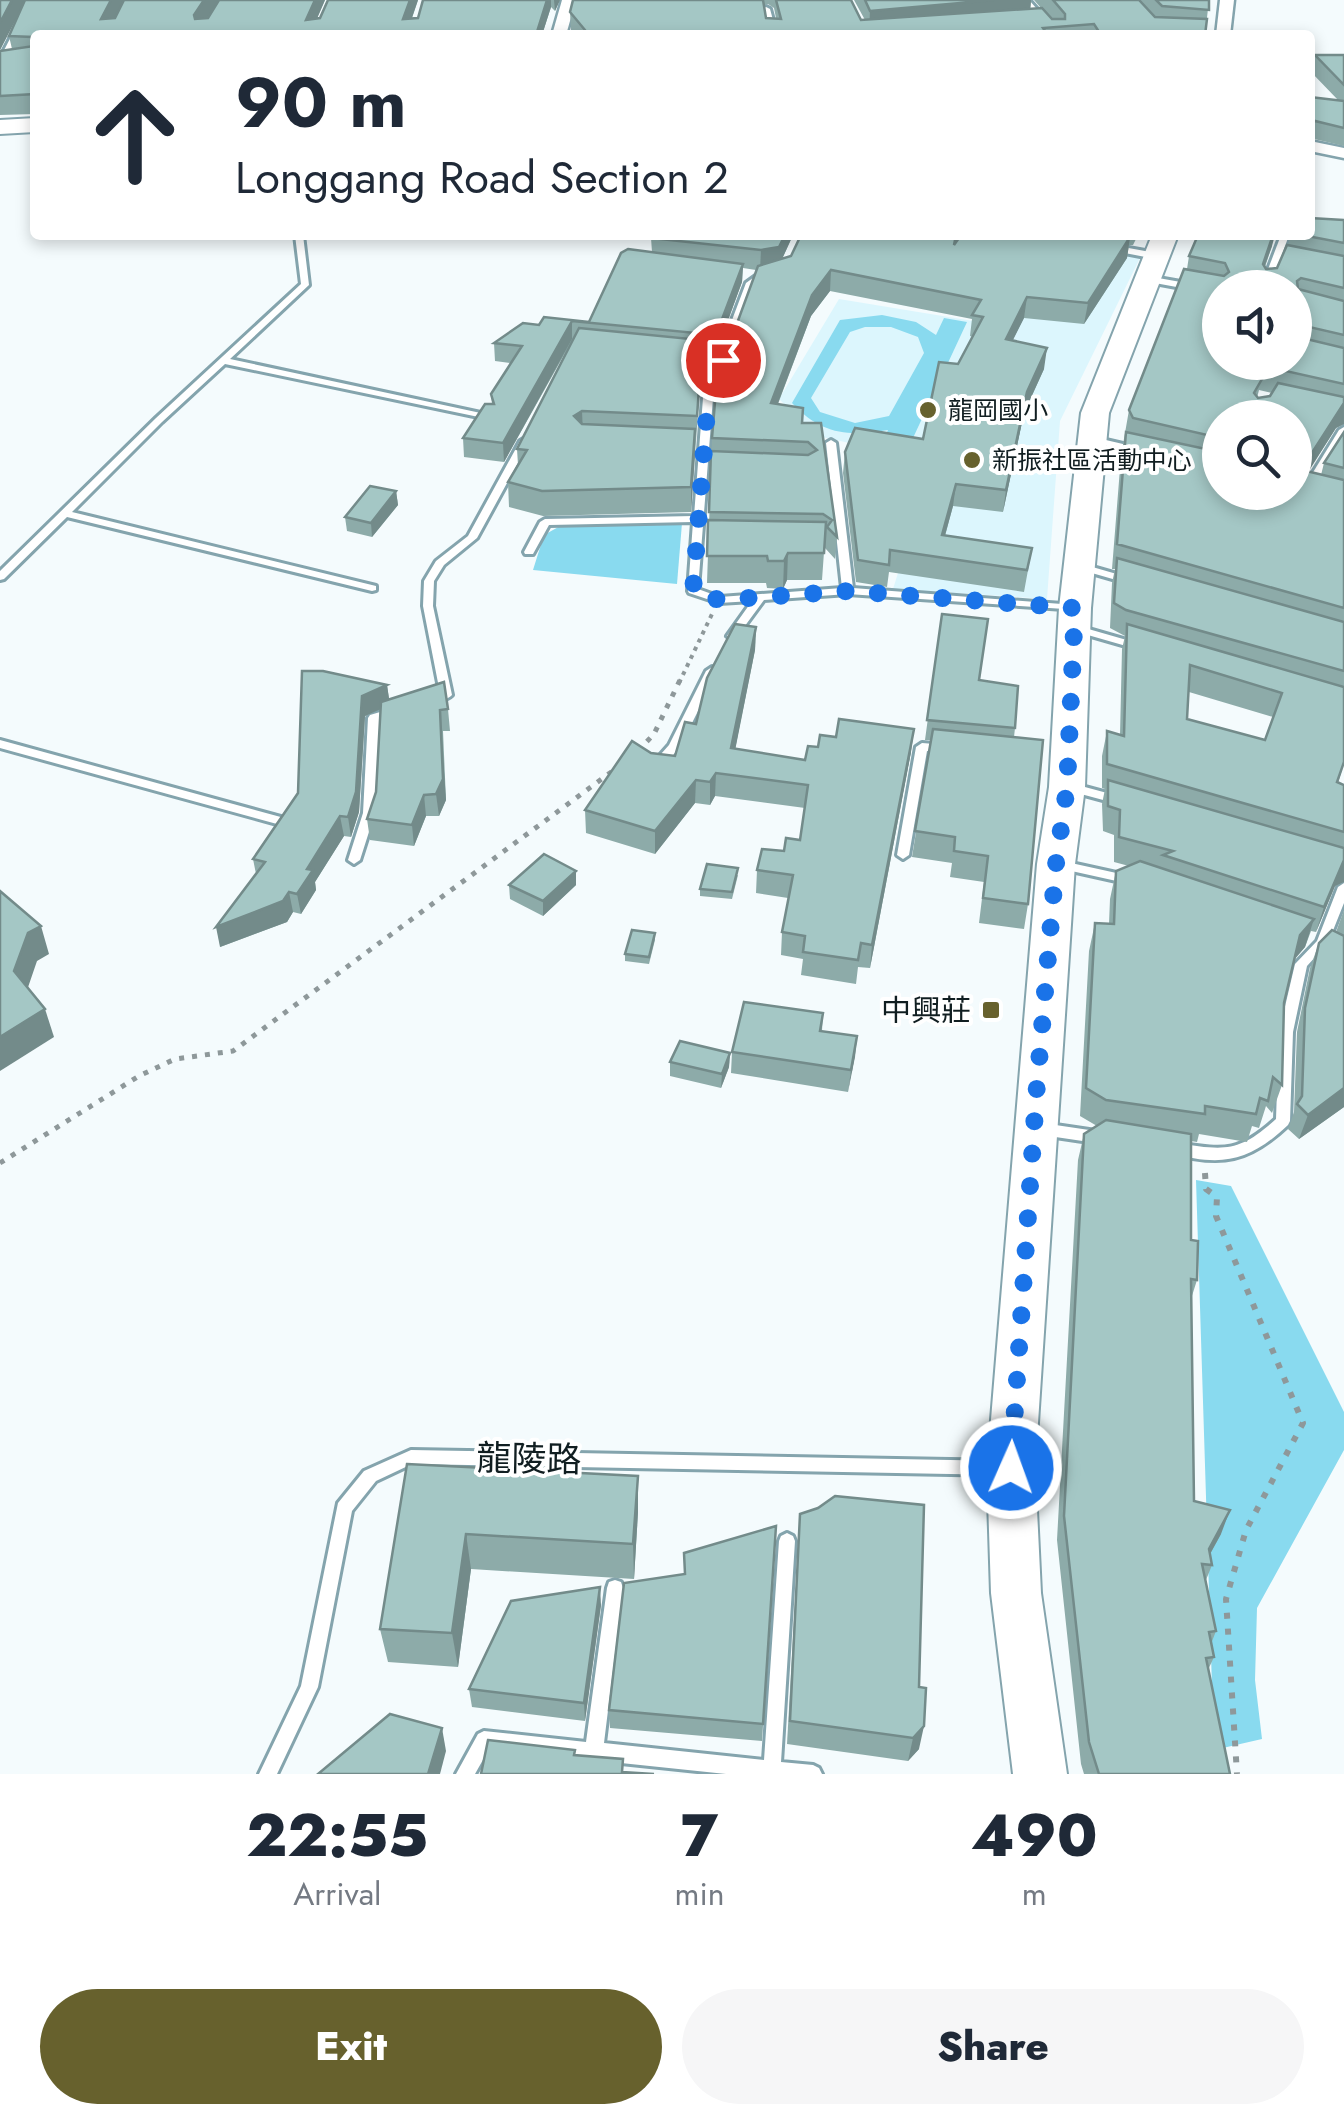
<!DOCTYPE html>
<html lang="en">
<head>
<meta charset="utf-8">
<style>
	body { margin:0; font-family:Jost,"Noto Sans TC",sans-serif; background:#f6f6f7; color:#1f2937; height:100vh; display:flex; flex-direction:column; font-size:38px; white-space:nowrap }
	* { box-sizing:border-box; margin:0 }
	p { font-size:32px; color:#747a83 }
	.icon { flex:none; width:55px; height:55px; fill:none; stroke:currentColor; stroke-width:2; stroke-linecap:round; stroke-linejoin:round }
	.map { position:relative; height:1774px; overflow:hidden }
	.sheet { display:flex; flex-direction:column; background:#fff; flex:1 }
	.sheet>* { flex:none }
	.top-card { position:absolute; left:30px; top:30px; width:1285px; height:210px; border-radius:10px; box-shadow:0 5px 15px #0003; background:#fff; color:#1f2937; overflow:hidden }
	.buttons { position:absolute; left:1202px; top:270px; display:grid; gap:20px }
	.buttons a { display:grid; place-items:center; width:110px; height:110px; border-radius:50%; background:#fff; box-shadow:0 5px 15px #0003; font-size:50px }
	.pin { position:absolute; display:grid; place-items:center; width:85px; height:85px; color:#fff; margin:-42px; border:5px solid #fff; border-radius:50%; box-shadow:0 2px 10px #0007 }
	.me { position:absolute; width:110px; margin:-55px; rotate:2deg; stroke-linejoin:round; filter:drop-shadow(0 0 8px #0008) }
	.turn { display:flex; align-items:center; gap:35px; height:210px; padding:0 40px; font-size:45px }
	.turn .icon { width:130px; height:130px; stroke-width:2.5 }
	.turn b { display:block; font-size:70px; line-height:85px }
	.eta { display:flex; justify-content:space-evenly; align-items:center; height:170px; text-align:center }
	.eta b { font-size:60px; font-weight:800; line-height:70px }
	.cta { display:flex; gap:20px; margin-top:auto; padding:20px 40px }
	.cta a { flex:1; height:115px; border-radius:60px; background:#67612d; color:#fff; font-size:40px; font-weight:800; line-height:115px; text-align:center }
	.cta a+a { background:#f6f6f7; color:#1f2937 }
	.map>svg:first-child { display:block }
</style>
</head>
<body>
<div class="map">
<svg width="1344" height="1774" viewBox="0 0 1344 1774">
	<rect width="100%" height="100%" fill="#f4fbfd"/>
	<polygon fill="#dcf6fd" points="1024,239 1140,258 1060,421 1047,599 893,589 933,461 817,436 779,399 839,299 973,321"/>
	<g fill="#89daef" fill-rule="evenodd">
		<path d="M882,315L916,322L936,335L944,318L967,322L906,453L880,448L888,430C847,437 821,434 792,403L840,320ZM865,327H891L918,337L924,353L889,416L855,423L820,412L811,398L850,332Z"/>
		<polygon points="682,523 677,584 533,570 544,535 562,525"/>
		<polygon points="1196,1180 1231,1186 1344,1412 1344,1450 1257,1608 1255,1680 1262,1739 1214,1750"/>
	</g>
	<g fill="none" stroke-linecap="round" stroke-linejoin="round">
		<defs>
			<g id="lane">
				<polygon points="30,0 36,0 4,65 0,67 0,58"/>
				<polygon points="1022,0 1029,0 1060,35 1052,35"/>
				<polygon points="766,7 770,9 777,35 769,35 762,9"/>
				<polygon points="295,235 303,235 309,285 230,359 490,415 493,416 493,420 225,364 162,422 72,512 376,586 376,590 372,591 67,517 4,579 0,580 0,571 156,418 301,284"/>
				<polygon points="1281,235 1289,235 1270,288 1261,288"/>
				<polygon points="1112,245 1156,253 1160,256 1156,259 1109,250 1109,246"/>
				<polygon points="757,275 764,277 754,284 713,398 698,589 720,597 842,588 826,443 831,440 836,443 853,588 1075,605 1080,608 1079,610 848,594 764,600 736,638 732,639 727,636 752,601 719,603 689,593 688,591 693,522 549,525 533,554 525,554 524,552 540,522 545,519 694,516 703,398 716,362 695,360 690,357 695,354 718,357 746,283"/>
				<polygon points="1147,276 1220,289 1220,295 1144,281 1143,279"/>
				<polygon points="1344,427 1344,438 1314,487 1309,490 1305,489 1304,487 1339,430"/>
				<polygon points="1093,437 1140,448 1142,450 1137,453 1090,442 1088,440"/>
				<path d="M525,438L530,441L477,538L444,565L434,581L433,606L452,695C447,700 433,704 426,703L424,700L426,697L440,693L423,606L424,581L436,561L468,536L520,441Z"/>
				<polygon points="1082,564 1134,579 1135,581 1130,584 1078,569 1077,567"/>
				<polygon points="1078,626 1144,645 1146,647 1140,650 1074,631 1073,629 1074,627"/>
				<polygon points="712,667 718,671 680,747 661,769 653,769 651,766 653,763 669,745 706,671"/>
				<polygon points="397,707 403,711 401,714 380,720 375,813 360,860 354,864 348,860 363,813 368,718 370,715"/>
				<polygon points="0,740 288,819 294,823 288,827 0,748"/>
				<polygon points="922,743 947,745 953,749 947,753 927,751 909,855 903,859 897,855 916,747"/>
				<polygon points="1070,783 1122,797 1124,800 1118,804 1066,790 1064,787"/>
				<polygon points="1062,861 1130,876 1136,880 1130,884 1058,868 1056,865 1058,862"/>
				<path d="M1344,883V903L1328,943L1307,966L1293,1032L1290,1121L1288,1125C1249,1162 1222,1167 1170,1153L1168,1149L1170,1145L1175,1143C1224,1150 1238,1154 1276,1119L1279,1032L1295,964L1317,941L1338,887Z"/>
				<polygon points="1042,1123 1096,1131 1101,1133 1103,1137 1101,1141 1096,1143 1042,1135 1037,1133 1035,1129 1037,1125"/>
				<polygon points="411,1450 1004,1461 1010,1463 1012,1468 1010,1473 1004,1475 412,1464 376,1481 352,1511 318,1687 277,1774 259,1774 301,1686 338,1503 364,1471"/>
				<polygon points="787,1533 793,1536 795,1541 781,1762 813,1765 819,1768 822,1774 726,1774 602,1761 600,1774 582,1774 584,1759 489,1749 475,1774 456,1774 478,1734 484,1731 586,1742 607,1588 609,1582 615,1580 621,1582 623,1588 604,1743 764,1760 779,1541 781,1536"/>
			</g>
			<g id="street">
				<polygon points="562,0 576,0 566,35 552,35"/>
				<polygon points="1220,0 1234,0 1230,35 1216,35"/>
				<polygon points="1310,141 1344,148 1344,158 1310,151"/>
			</g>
			<g id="secondary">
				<polygon points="35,118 35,132 0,134 0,120"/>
				<polygon points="1152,235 1178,235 1109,413 1091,608 1085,787 1075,864 1035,1468 1041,1593 1067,1774 1013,1774 991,1593 987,1468 1037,864 1049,787 1059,608 1081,413"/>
			</g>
		</defs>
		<use href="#lane" stroke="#84a4ad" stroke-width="6"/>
		<use href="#street" stroke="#84a4ad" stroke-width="5"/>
		<use href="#secondary" stroke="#84a4ad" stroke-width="4"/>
		<polyline stroke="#8e989a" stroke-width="4" stroke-dasharray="4 5" stroke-linecap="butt" points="679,683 713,612"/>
		<g stroke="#8e989a" stroke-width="5" stroke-dasharray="5 8" stroke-linecap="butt">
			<polyline points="638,751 654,734 680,680"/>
			<polyline points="0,1163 139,1076 175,1059 233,1051 614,770"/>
		</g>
		<polyline stroke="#8e989a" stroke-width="6" stroke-dasharray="6 10" stroke-linecap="butt" points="1205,1173 1206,1189 1217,1197 1216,1216 1303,1423 1246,1530 1226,1599 1237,1774"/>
		<use href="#lane" fill="#fff" fill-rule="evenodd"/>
		<use href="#street" fill="#fff" fill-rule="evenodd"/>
		<use href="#secondary" fill="#fff" fill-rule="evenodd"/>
	</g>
	<g fill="#8daba9" fill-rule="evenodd">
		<polygon points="0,0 325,0 317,18 418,0 412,18 418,18 423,0 560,0 555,11 551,7 542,35 35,35 35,114 0,115 0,51 12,49 9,36 20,10 0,50"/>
		<path d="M573,0H851L861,20H865L854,0H1031L1030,8H1041L1034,0H1209L1205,35H574L571,31L570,12ZM768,4L774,8L776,18H766L764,5Z"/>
		<polygon points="1315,55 1344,55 1344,146 1310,138 1310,97 1338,100 1311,72"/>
		<path d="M1344,220V424L1336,428L1308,472L1321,475L1324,463L1344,432V763L1338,783L1344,785V882L1335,886L1316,932L1311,931L1305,947L1295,959L1284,1003L1282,1085L1272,1113L1266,1106L1259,1128L1252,1126L1247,1142L1199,1134L1197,1142L1191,1141V1240L1197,1280L1191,1299L1194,1501L1221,1534L1210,1554L1212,1565L1206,1580L1216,1631L1211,1644L1214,1657L1208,1670L1230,1774H1084L1081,1764L1057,1540L1078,1160L1084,1134L1097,1126L1080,1116L1089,951L1095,923L1109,924L1110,899L1116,871L1129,866L1114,862V835L1103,831L1102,804L1105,789L1102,788V756L1107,731L1120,735L1122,649L1125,636L1110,628L1112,583L1115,569H1112L1121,456L1129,410L1187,269L1189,256L1272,246L1265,267L1266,269L1277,268L1288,245L1291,235H1310ZM1220,288L1295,362H1240L1238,374L1233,373L1220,362ZM1259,390L1272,393L1270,396L1257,398ZM1220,418L1295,492H1220ZM1189,692L1273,717L1265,740L1187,719Z"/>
		<polygon points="653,235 793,235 782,259 791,256 801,235 959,235 958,239 961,235 1138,235 1133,245 1129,245 1127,258 1084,324 1024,318 1012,341 1044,369 1024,413 1003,512 953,506 945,536 1032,548 1024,592 889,572 887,587 856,582 843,473 845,452 923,439 958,364 973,337 970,336 972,319 830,291 811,316 778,404 802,423 821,423 837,537 835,559 825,548 825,538 822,580 787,580 783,589 767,588 766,583 707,583 712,438 756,270 743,268 742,282 716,353 711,353 711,365 699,398 691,512 543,516 509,507 508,482 518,465 517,449 573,339 504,462 464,457 463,438 492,404 491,394 511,363 495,361 494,343 539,325 544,317 589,322 652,252 651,238"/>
		<polygon points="396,491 398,505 372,537 347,531 345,517"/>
		<polygon points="942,614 979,680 1015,728 1014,737 1028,904 1024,929 979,923 984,882 950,877 952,863 912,857 931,740 925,740"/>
		<polygon points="756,627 755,650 735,749 805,760 911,752 870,968 858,967 856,984 801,975 803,959 781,955 782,932 788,898 756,893 757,870 800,840 805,808 715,796 710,805 695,803 655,854 586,833 585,810 651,753 675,756 696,724"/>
		<polygon points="387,685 389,699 448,709 450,731 443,731 446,800 439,816 426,816 414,846 370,840 367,819 376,792 380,709 365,716 359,812 351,837 344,836 315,882 316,890 301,914 293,912 287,922 220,947 256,874 253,859 298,793"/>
		<polygon points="738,875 732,899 700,896 700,889"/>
		<polygon points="509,885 576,885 543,916 510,899"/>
		<polygon points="1344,910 1344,1107 1299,1139 1288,1129 1294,1112 1297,1032 1310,968 1319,943 1336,932"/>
		<polygon points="655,933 655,940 649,964 625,961 625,954"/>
		<polygon points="823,1013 822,1031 857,1036 848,1092 731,1073 732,1052"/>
		<polygon points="730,1053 729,1067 721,1088 670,1076 670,1062"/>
		<polygon points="407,1464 638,1512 634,1579 471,1569 458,1667 388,1662 380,1629"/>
		<polygon points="800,1514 919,1687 919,1749 908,1761 787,1744"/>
		<polygon points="776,1526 762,1741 610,1728 609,1710 684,1574 684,1553"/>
		<polygon points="601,1605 585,1721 472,1707 469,1689"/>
	</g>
	<g fill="#738b8a">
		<polygon points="12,0 26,0 0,50 0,23"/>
		<polygon points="111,0 124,0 106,35 101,19"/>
		<polygon points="204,0 219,0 197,33 194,15"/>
		<polygon points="315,0 325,0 310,35 306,20"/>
		<polygon points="410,0 418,0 406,35 403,19"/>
		<polygon points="547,0 551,0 551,7 542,35 536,35"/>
		<polygon points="554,0 560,0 555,11"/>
		<polygon points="994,0 1031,0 1030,15 869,29 870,11"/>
		<polygon points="785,235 793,235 778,268 760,270 761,250"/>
		<polygon points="1273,235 1275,235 1272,246 1257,287 1263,264"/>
		<polygon points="1130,237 1127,258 1084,324 1088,303"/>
		<polygon points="743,264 742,282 716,353 716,335"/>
		<polygon points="831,270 830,291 811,316 770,424 771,403 812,295"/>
		<polygon points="1027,297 1024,318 1003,360 1006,339"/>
		<polygon points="572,321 572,339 504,462 503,443"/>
		<polygon points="711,341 711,365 699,398 696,440 700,374"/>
		<polygon points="1047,348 1044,369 1024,413 1003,512 1006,490 1027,392"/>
		<polygon points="1344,403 1344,424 1336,428 1301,483 1308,459"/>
		<polygon points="582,411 583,435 574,416"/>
		<polygon points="695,429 695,454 691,512 691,487"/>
		<polygon points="956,484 953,506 939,557 942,535"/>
		<polygon points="396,491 398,505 372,537 371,523"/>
		<polygon points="788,553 787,580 783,589 784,561"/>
		<polygon points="756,627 755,650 731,771 731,748"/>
		<polygon points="387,685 390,705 365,716 359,812 351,837 348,817 362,696"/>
		<polygon points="440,710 446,800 439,816 436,794"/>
		<polygon points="914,729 911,752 870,968 872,945"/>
		<polygon points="716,773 715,796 710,805 710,782"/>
		<polygon points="696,780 695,803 655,854 655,831"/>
		<polygon points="424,795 426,816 414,846 412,825"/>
		<polygon points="340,816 344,836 315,882 316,890 301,914 297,894 307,869"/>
		<polygon points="1344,860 1344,882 1335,886 1316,932 1324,907"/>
		<polygon points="576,871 576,885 543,916 543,901"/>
		<polygon points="289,892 293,912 287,922 220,947 216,927"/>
		<polygon points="1314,919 1305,947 1291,963 1300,935"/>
		<polygon points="41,926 49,954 37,961 24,999 14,971 28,933"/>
		<polygon points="45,1009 54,1037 0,1071 0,1037"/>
		<polygon points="857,1036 855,1057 848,1092 851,1070"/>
		<polygon points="730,1053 729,1067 721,1088 722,1074"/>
		<polygon points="1344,1088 1344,1107 1299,1139 1308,1115"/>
		<polygon points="638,1476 638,1512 634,1579 633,1544"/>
		<polygon points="1230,1510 1221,1534 1204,1565 1209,1549"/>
		<polygon points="466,1534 471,1569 458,1667 452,1633"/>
		<polygon points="600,1587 601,1605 585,1721 584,1703"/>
		<polygon points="924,1726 919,1749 908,1761 913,1738"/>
		<polygon points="442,1728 446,1751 440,1774 428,1774"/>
	</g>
	<g fill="#a4c7c5" stroke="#738b8a" stroke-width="2.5" fill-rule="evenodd">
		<polygon points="0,0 12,0 0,23"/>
		<polygon points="25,0 111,0 101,19 115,18 124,0 204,0 194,15 195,19 208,18 219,0 315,0 306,20 320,18 328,0 410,0 403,19 418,18 423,0 547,0 536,35 35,35 35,94 0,96 0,51 34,46 33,37 9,36"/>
		<polygon points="573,0 763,0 766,18 781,19 776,0 851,0 861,20 1042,8 1052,19 1065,19 1065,14 1053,0 1139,0 1155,17 1207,19 1205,35 1101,35 1094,24 1043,28 1048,35 584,35 585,30 570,12"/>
		<polygon points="865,0 994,0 870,11"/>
		<polygon points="1156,0 1209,0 1209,10 1162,6"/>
		<polygon points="1315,55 1344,55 1344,85"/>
		<polygon points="1310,97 1344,101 1344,128 1315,121 1310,126"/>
		<polygon points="1310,218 1344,220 1344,243 1302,235 1310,235"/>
		<polygon points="653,235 785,235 779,247 761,250 651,238"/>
		<polygon points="801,235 956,235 954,245 961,235 1116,235 1130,237 1088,303 1027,297 1006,339 1047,348 1027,392 1006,490 956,484 942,535 1032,548 1027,570 890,550 889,565 858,560 845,452 855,428 923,439 939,362 958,364 983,317 972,315 981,300 831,270 812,295 771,403 803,408 802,423 821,423 837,537 827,527 832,520 823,514 709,512 711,451 808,455 817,450 808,442 712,438 717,378 758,266 791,256"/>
		<polygon points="1198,235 1273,235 1263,264 1266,269 1277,268 1287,245 1344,256 1344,288 1301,278 1297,281 1298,289 1344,301 1344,335 1301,325 1297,329 1298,337 1344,348 1344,384 1245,362 1295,362 1295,288 1220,288 1220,362 1229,362 1233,373 1262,379 1254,393 1258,398 1270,396 1278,383 1344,397 1344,403 1308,459 1299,458 1298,469 1344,480 1344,608 1117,544 1126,432 1220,452 1220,492 1295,492 1295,418 1220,418 1220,438 1133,418 1129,410 1184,269 1224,276 1229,272 1225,263 1189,256"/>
		<polygon points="628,249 743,264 716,335 572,321 503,443 463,438 485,404 494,404 491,394 522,346 494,343 523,323 539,325 544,317 589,322 621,253"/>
		<polygon points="579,328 711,341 700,374 697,416 582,411 574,416 582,424 695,429 691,487 542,491 508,482 527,450 517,449"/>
		<polygon points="1344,432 1344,468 1324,463"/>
		<polygon points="370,486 396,491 371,523 345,517"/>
		<polygon points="708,520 826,522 824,553 788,553 784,561 768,561 767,556 707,556"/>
		<polygon points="1117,558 1344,622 1344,671 1126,610 1114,603"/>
		<polygon points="942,614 988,619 979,680 1018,686 1015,728 927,720"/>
		<polygon points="735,624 756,627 731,748 805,760 808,746 818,747 820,735 836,737 839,719 914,729 872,945 861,943 858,960 803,952 805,936 782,932 793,875 757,870 762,849 784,851 786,838 800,840 808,785 716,773 710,782 696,780 655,831 585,810 632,741 651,753 675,756 685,722 696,724 707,678"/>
		<path d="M1127,624L1344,687V762L1337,782L1344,785V832L1107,764V731L1124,736ZM1190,665L1282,693L1265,740L1187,719Z"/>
		<polygon points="302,671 323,671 387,685 362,696 356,792 348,817 340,816 307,869 313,870 297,894 289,892 283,901 216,927 265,862 253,859 298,793"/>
		<polygon points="444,682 448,709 440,710 443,779 436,794 424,795 412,825 367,819 376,792 381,702"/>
		<polygon points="933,729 1043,740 1028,904 983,898 988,856 954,851 955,837 915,831"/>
		<polygon points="1108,780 1344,848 1344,860 1324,907 1163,855 1173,851 1119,837 1120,810 1108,806"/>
		<polygon points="544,854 576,871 543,901 509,885"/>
		<polygon points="1140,861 1314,919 1300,935 1284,1003 1282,1085 1273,1077 1268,1101 1260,1098 1256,1114 1205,1106 1205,1114 1106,1100 1086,1088 1095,923 1114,924 1116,871"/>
		<polygon points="707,864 738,868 732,892 700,889"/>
		<polygon points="0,891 41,926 28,933 14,971 45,1009 0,1037"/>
		<polygon points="632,930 655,933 649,957 625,954"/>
		<polygon points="1332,930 1344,936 1344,1088 1308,1115 1297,1104 1302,1096 1305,1008 1319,943"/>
		<polygon points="744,1002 823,1013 820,1031 857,1036 851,1070 732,1052"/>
		<polygon points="680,1041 730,1053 722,1074 670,1062"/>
		<polygon points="1106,1120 1191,1134 1191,1240 1198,1241 1197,1280 1191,1279 1194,1501 1230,1510 1209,1549 1212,1565 1202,1564 1216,1631 1209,1632 1214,1657 1206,1658 1230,1774 1099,1774 1089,1742 1064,1516 1084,1134"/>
		<polygon points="407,1464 638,1476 633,1544 466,1534 452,1633 380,1629"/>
		<polygon points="835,1496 924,1505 919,1687 926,1688 924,1726 913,1738 790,1721 800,1514 818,1508"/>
		<polygon points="776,1526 763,1724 609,1710 624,1583 685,1574 684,1553"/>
		<polygon points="600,1587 584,1703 469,1689 511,1601"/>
		<polygon points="390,1714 442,1728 428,1774 318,1774"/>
		<polygon points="488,1740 575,1750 574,1755 623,1759 622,1772 654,1774 481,1774"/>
	</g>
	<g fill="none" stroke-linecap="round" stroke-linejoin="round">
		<polyline stroke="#1a73e8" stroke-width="18" stroke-dasharray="0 32.4" points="723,360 708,398 693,591 719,600 848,591 1075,608 1067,787 1056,864 1036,1097 1011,1468"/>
	</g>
	<g fill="#67612d" stroke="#fff" stroke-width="4">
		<circle cx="928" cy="410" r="10"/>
		<circle cx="972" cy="460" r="10"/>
		<rect x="981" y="1000" width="20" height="20" rx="5"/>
	</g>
	<g text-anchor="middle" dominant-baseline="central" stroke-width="8" stroke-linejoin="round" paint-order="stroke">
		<g font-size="25" fill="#111e21" stroke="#fff" text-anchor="start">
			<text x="948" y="410">龍岡國小</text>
			<text x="992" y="460">新振社區活動中心</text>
		</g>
		<g font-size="30" fill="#111e21" stroke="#fff" text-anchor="end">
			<text x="971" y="1010">中興莊</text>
		</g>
		<g font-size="35" fill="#111e21" stroke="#fff">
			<text transform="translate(529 1459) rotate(1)">龍陵路</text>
		</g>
	</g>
</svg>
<div class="buttons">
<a><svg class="icon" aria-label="sound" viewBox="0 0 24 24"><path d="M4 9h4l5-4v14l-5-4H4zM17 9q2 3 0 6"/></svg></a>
<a><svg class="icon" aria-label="search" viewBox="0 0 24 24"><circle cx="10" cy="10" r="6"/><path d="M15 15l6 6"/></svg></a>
</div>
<div class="pin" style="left:723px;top:360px;background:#d93025"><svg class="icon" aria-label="arrive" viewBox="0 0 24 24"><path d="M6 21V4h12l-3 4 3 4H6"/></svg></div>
<svg class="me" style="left:1011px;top:1468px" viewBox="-20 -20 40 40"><circle r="17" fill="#1a73e8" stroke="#fff" stroke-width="3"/><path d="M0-11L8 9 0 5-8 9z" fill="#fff"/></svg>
<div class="top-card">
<div class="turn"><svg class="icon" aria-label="ahead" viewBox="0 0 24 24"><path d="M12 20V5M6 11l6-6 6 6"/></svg><div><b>90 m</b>Longgang Road Section 2</div></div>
</div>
</div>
<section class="sheet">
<div class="eta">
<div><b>22:55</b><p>Arrival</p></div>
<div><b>7</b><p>min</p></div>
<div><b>490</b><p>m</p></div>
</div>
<div class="cta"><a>Exit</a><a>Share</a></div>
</section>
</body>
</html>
